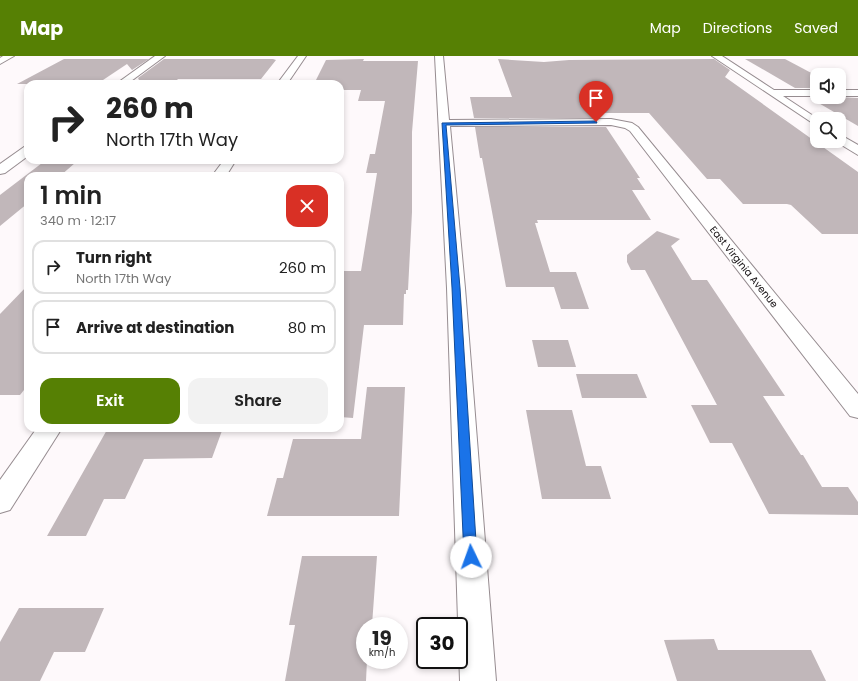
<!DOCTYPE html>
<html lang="en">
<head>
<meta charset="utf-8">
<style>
	body { margin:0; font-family:Poppins,sans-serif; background:#f2f2f2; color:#222; height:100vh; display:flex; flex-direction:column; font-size:15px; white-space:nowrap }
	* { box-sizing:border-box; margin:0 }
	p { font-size:13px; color:#767676 }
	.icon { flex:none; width:22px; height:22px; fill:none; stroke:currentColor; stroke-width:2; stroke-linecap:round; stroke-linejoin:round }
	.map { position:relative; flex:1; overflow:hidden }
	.side { position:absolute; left:24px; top:116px; width:320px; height:260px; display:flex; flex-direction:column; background:#fff; border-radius:12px; box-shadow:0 2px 6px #0003 }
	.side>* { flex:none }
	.guide { position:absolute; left:24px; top:24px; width:320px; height:84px; border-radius:12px; box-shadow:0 2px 6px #0003; background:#fff; color:#222; overflow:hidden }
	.buttons { position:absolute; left:810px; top:12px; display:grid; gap:8px }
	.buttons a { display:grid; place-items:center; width:36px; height:36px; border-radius:8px; background:#fff; box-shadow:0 2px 6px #0003; font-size:20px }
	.speed { position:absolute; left:356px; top:561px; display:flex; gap:8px; font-size:20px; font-weight:700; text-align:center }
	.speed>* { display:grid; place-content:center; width:52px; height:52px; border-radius:50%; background:#fff; box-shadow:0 2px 6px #0003; line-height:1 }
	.speed small { font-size:10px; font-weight:400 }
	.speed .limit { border:2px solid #111; border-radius:6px; background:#fff; color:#111 }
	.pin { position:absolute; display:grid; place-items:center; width:34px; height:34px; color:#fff; margin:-41px -17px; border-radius:50% 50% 50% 0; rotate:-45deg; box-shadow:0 0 4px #0007 }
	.pin .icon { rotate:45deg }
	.me { position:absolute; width:44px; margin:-22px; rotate:357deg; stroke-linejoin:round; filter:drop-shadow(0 0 3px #0008) }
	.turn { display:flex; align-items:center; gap:14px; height:84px; padding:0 16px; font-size:18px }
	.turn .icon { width:52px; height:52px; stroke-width:2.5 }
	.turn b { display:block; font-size:28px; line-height:34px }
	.round { display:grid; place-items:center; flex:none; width:42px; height:42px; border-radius:12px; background:#f2f2f2 }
	.overview { display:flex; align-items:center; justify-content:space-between; height:68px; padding:0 16px }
	h1 { font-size:24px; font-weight:600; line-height:30px }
	.button { display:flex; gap:8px; margin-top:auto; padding:8px 16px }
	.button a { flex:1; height:46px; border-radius:12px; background:#568004; color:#fff; font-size:16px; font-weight:600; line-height:46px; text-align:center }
	.button a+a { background:#f2f2f2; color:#222 }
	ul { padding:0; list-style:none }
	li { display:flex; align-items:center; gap:12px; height:54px; margin:0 8px 6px; padding:0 8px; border:2px solid #e0e0e0; border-radius:12px }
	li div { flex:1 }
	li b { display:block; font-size:15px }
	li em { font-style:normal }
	header { display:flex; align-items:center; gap:24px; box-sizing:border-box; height:56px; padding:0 20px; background:#568004; color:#fff }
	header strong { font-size:19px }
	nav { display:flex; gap:22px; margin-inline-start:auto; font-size:14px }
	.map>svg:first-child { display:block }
</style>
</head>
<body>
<header>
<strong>Map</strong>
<nav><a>Map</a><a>Directions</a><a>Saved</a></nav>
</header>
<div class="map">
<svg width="858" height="625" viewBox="0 0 858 625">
	<rect width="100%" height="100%" fill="#fef9fb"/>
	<g fill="#c1b7ba">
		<polygon points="64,3 149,3 132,14 127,8 100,26 91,26 88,28 17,28"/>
		<polygon points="164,3 273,3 276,4 261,23 178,23 175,26 140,26 138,22"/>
		<polygon points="364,3 363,5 418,5 412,76 412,156 408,234 406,234 406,238 404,238 403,269 364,269 353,362 340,361 340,215 361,215 377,117 366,117 370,98 375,98 385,45 358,45 361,34 340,34 340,28 314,28 326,4"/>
		<polygon points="498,3 544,6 569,4 714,3 730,14 725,21 858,116 858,178 822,178 791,149 787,148 743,148 720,123 707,123 649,57 597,57 600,62 474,62 470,41 512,41"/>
		<polygon points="745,3 785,3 817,20 817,32 795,32"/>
		<polygon points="838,41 858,42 858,70 810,42"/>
		<polygon points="475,71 606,71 640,122 637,122 645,134 632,134 651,164 537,164 538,167 535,167 550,216 576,216 589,253 561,253 554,231 506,231 482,102 480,102"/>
		<polygon points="42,107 75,107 60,120 28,120 28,147 0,170 0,139"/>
		<polygon points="657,175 680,183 671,190 692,224 707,224 785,340 763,340 801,399 803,399 822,431 848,431 858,446 858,459 769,458 732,387 710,387 691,349 717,349 645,214 631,214 627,206 627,199"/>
		<polygon points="28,229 28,329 20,339 0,339 0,258"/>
		<polygon points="532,284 568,284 576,311 538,311"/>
		<polygon points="576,318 637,318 647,342 582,342"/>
		<polygon points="367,331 405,331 399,460 267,460 277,422 283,422 293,383 361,383"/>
		<polygon points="526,354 572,354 586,410 601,410 611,443 542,443"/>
		<polygon points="108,372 223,372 212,402 144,403 125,443 104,443 86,480 47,480"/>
		<polygon points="302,500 377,500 372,569 365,570 365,604 367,604 366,625 285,625 295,569 289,569"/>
		<polygon points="19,552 104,552 85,596 54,596 40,625 0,625 0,586"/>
		<polygon points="714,583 718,594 811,594 826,625 677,625 664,584"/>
	</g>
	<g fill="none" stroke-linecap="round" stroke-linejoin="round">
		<defs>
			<g id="minor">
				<polygon points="3,0 14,0 0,8 0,2"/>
				<polygon points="155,0 165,0 127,28 116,28"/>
				<polygon points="298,0 306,0 287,28 277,28"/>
				<polygon points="435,0 443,0 449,64 611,63 632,67 638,71 858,338 858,362 850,360 630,75 625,72 611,69 450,70 465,232 496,625 460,625 447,232"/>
				<polygon points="712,0 722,0 774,34 817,34 817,40 783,40 818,63 817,63 817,70"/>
				<rect x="839" y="34" width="19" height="6"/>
				<polygon points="839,78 858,89 858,99 835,85 839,85"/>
				<polygon points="28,90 28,100 5,117 0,118 0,108 24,91"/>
				<polygon points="224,104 236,104 226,120 212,120"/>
				<polygon points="37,372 62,372 10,454 0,457 0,424"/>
			</g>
		</defs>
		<use href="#minor" stroke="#968c90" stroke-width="2"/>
		<use href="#minor" fill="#fff" fill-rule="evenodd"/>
	</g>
	<polygon fill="#1a73e8" stroke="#114b97" points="596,65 597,67 446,69 460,232 477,501 475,505 471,506 466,505 464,501 452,232 442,67"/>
	<g text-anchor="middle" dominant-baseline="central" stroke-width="3.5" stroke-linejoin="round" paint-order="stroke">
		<g font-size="10" fill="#151113" stroke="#fff">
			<text transform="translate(744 211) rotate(51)">East Virginia Avenue</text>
		</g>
	</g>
</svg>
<div class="buttons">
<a><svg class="icon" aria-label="sound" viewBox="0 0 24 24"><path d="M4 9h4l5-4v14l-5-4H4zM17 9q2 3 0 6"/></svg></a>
<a><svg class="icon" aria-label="search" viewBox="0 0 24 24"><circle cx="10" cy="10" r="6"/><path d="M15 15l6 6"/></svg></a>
</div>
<div class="speed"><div>19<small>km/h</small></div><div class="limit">30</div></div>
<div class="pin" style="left:596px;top:66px;background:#d93025"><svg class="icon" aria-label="arrive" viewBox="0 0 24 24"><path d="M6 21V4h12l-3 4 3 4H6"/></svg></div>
<svg class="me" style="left:471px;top:501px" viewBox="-20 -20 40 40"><circle r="19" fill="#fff"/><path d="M0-13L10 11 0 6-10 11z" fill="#1a73e8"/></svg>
<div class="guide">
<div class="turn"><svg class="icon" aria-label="right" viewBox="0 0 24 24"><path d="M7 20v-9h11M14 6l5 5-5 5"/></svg><div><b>260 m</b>North 17th Way</div></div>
</div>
<section class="side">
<div class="overview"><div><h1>1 min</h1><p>340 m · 12:17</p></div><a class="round" style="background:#d93025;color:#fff"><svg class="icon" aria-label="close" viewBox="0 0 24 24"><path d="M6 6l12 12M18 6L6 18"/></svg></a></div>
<ul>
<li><svg class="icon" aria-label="right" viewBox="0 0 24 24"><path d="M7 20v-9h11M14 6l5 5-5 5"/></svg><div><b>Turn right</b><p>North 17th Way</p></div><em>260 m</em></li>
<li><svg class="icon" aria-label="arrive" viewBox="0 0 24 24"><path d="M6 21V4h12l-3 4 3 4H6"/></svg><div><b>Arrive at destination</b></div><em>80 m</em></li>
</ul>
<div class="button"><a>Exit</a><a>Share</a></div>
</section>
</div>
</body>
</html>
